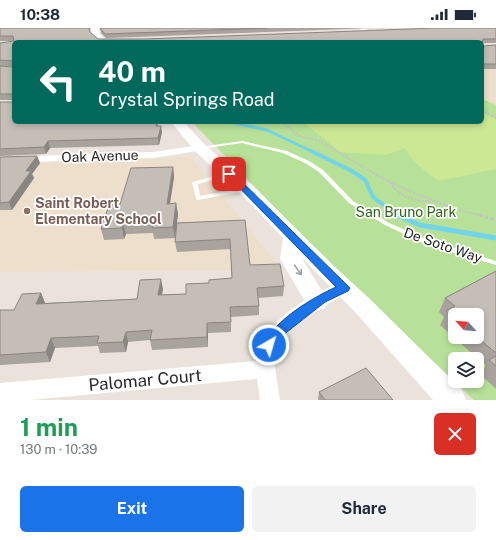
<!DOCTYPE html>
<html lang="en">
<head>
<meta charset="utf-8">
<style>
	body { margin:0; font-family:"Public Sans",sans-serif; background:#f2f2f3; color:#1f2937; height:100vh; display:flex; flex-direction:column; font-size:15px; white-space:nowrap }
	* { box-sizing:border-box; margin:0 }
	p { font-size:13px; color:#747a83 }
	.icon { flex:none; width:22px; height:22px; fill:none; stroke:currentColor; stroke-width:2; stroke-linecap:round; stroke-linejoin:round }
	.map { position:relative; height:372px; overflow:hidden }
	.details { display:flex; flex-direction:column; background:#fff; flex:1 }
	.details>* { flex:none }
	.top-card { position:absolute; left:12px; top:12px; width:472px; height:84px; border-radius:6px; box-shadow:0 2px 6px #0003; background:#00695c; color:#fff; overflow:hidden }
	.needle { width:26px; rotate:296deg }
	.fabs { position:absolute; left:448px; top:280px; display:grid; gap:8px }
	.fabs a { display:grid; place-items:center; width:36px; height:36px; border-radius:6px; background:#fff; box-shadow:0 2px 6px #0003; font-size:20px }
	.pin { position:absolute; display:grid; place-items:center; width:34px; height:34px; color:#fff; margin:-17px; border-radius:8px; box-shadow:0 2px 6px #0006 }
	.me { position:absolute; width:44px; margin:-22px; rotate:38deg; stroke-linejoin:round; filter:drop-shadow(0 0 3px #0008) }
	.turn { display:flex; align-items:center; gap:14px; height:84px; padding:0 20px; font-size:18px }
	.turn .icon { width:52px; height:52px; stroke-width:2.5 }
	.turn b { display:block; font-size:28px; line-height:34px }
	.round { display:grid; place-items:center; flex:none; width:42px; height:42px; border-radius:6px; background:#f2f2f3 }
	.headline { display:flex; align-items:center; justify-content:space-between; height:68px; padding:0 20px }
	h1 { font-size:24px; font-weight:700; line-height:30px; color:#1e9e55 }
	.action { display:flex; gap:8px; margin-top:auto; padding:8px 20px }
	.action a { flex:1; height:46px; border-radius:6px; background:#1a73e8; color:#fff; font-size:16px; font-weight:700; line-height:46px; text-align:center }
	.action a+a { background:#f2f2f3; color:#1f2937 }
	.status { display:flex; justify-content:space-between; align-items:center; height:28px; padding:0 20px; background:#fff; direction:ltr }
	.status svg { height:11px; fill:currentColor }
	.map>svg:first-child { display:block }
</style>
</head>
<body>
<div class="status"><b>10:38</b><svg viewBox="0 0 49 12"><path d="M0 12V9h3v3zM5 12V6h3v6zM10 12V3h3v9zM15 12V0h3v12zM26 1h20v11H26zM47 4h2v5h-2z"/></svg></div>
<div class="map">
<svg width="496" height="372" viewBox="0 0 496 372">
	<rect width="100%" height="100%" fill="#ebe3db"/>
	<g fill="#eddfcb">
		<polygon points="496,30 496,77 482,71 482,31"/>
		<polygon points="191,129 282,242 0,244 0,137"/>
	</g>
	<path fill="#b7e199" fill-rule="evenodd" d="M482,71L496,77V372H474L316,222L192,94H482ZM455,287H477V309H455ZM455,331H477V353H455Z"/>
	<polygon fill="#cbe895" points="482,85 496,92 496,141 438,153 413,133 405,120 386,127 340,124 303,94 482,94"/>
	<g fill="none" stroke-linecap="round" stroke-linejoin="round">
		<polyline stroke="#70d4eb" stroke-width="3" points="230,94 267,102 313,124"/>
		<polyline stroke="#70d4eb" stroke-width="4" points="311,123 352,143 365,152 373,169 398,188"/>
		<polyline stroke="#70d4eb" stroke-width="5" points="397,187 420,197 496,210"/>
		<g stroke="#c3c3c3" stroke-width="2" stroke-dasharray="2 1.5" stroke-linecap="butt">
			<polyline points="482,82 496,90"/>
			<polyline points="282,94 299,108 320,113 378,148 407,162 455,181 483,188"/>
			<path d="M390,154C400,171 415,172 433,174"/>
		</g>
		<polyline stroke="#c3c3c3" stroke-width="3" stroke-dasharray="3.5 2.5" stroke-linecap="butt" points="479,187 496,192"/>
		<g fill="#fff" fill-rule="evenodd">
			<polygon points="242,113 287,123 309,133 323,142 353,173 389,195 429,212 496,233 496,237 425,216 385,197 349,175 319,144 305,135 283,125 242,115 200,121 198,120 200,119"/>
			<polygon points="228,144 230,145 231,146 230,147 198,156 200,168 245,160 247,161 248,162 247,163 198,172 196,171 192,155 193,154"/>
		</g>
		<g fill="#fff" fill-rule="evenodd">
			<polygon points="358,0 365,0 386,14 379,14"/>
			<polygon points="200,117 205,120 204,122 153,130 0,135 0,129 153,124"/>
			<path d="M344,254L350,256L352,260L350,264C330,274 282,300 276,323C273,339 278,356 280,372H260L257,351L30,372H0V355L256,333C259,296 312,264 344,254Z"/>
		</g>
		<g fill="#fff" fill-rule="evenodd">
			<polygon points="91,0 99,0 100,6 107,14 99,14 92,7"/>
			<polygon points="171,94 184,94 205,117 253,158 335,239 372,273 462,362 466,372 433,372 356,285 301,229 329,274 325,280 317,283 309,280 280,231 283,210 241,166 195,123"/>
		</g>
	</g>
	<g fill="#a9a39d" fill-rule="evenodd">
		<polygon points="0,0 90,0 90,4 98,11 146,11 496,0 496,15 482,15 482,16 484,18 496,17 496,41 482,41 482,14 14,14 14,94 158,94 158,98 162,104 159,117 50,120 46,126 0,128 0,74 13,74 13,72 0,72 0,38 12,39 12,38 0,38 0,15 14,13 0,13"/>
		<polygon points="100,0 374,0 106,10 101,5"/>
		<polygon points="37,128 40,135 32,146 34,150 12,182 0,182 0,129"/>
		<polygon points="173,139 174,149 170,176 176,175 178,186 175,210 154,211 153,205 126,206 124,211 104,212 101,201 120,176"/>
		<polygon points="245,192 250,237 284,258 283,268 258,270 259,278 259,287 231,289 231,304 208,305 208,319 152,322 150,312 128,314 126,324 100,325 98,318 55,320 50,334 0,337 0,282 14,282 41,265 45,275 137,271 163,261 162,267 186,266 209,255 232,250 231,221 177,224 175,214"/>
		<path d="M496,243V361L480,346L486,338L440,297L444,289L439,284L445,270ZM455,287L477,309H455Z"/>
		<polygon points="319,364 393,372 318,372"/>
	</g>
	<g fill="#898580">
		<polygon points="161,98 162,104 159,117 158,110"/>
		<polygon points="48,113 50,120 46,126 44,119"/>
		<polygon points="37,128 40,135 32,146 34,150 12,182 9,174 26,143"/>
		<polygon points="173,139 174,149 168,187 167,176"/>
		<polygon points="176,175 178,186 175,210 173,199"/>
		<polygon points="123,195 126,206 124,211 122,200"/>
		<polygon points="161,251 163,261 160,277 158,267"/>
		<polygon points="41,265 45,275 41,286 36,276"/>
		<polygon points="207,295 208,305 208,319 207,309"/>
		<polygon points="126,304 128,314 126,324 123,314"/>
		<polygon points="51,310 55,320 50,334 46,324"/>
	</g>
	<g fill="#c4beb7" stroke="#898580">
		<polygon points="0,0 89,0 90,4 98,11 146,11 435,0 496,0 496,11 483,11 482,16 484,18 496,17 496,36 482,36 482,14 14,14 14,94 157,94 156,98 161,98 158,110 48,113 44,119 0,121 0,74 13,74 13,66 0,66 0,38 12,39 13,33 0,32 0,15 14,13 13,8 0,8"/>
		<polygon points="100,0 267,0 105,6"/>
		<polygon points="37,128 26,143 31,143 9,174 0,175 0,129"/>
		<polygon points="173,139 167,176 176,175 173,199 152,200 153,194 123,195 122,200 101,201 109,177 120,176 131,140"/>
		<polygon points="245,192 250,237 280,236 284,258 257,260 259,278 230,279 231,294 207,295 207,309 150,312 152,302 126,304 123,314 97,315 99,308 51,310 46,324 0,327 0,282 14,282 22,266 41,265 36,276 137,271 140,252 161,251 158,267 186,266 186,256 209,255 209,252 232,250 230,211 175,214 177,195"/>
		<polygon points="496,243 496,325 477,309 477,287 455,287 455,290 446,283 455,278 445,270"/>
		<polygon points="496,328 496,338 489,332"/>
		<polygon points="366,340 393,372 325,372 319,364"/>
	</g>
	<defs><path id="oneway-shaft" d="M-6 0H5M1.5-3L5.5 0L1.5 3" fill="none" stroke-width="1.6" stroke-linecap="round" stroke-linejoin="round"/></defs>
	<use stroke="#9f9f9f" href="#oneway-shaft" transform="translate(298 242) rotate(55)"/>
	<path fill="#1a73e8" stroke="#114b97" d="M229,143L232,144L350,260L348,263L325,274L282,308L274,321L269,323L265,321L263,317C275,292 312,270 336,259L227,147L225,146Z"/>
	<circle fill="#8d6e63" stroke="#fff" stroke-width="1.5" cx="27" cy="183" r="4"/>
	<g text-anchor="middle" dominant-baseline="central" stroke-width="3.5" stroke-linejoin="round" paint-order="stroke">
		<g font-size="14" fill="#292929" stroke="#fff">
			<text transform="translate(100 128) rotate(-2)">Oak Avenue</text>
			<text transform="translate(443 217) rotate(19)">De Soto Way</text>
		</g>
		<g font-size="14" font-weight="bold" fill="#785e54" stroke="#fff" text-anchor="start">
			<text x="35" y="175">Saint Robert<tspan x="35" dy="16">Elementary School</tspan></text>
		</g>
		<g font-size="14" fill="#30641b" stroke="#fff">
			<text x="406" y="184">San Bruno Park</text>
		</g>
		<g font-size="17" fill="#292929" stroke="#fff">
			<text transform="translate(145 352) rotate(-5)">Palomar Court</text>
		</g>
	</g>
</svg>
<div class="fabs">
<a><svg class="needle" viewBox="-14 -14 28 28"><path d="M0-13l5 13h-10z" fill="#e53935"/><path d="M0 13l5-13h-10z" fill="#747a83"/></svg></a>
<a><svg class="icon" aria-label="layers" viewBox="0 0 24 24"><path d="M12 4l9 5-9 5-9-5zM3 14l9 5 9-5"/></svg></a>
</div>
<div class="pin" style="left:229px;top:146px;background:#d93025"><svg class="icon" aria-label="arrive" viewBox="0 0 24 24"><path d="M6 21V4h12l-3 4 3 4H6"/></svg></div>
<svg class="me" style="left:269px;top:317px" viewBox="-20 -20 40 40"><circle r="17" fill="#1a73e8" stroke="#fff" stroke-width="3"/><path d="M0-11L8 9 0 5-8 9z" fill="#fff"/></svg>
<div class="top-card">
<div class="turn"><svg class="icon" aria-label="left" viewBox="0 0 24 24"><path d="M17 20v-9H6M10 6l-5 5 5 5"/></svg><div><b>40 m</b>Crystal Springs Road</div></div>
</div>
</div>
<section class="details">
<div class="headline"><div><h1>1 min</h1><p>130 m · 10:39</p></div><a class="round" style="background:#d93025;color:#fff"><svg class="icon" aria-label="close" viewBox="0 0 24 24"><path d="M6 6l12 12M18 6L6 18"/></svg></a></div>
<div class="action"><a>Exit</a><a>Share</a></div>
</section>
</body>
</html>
